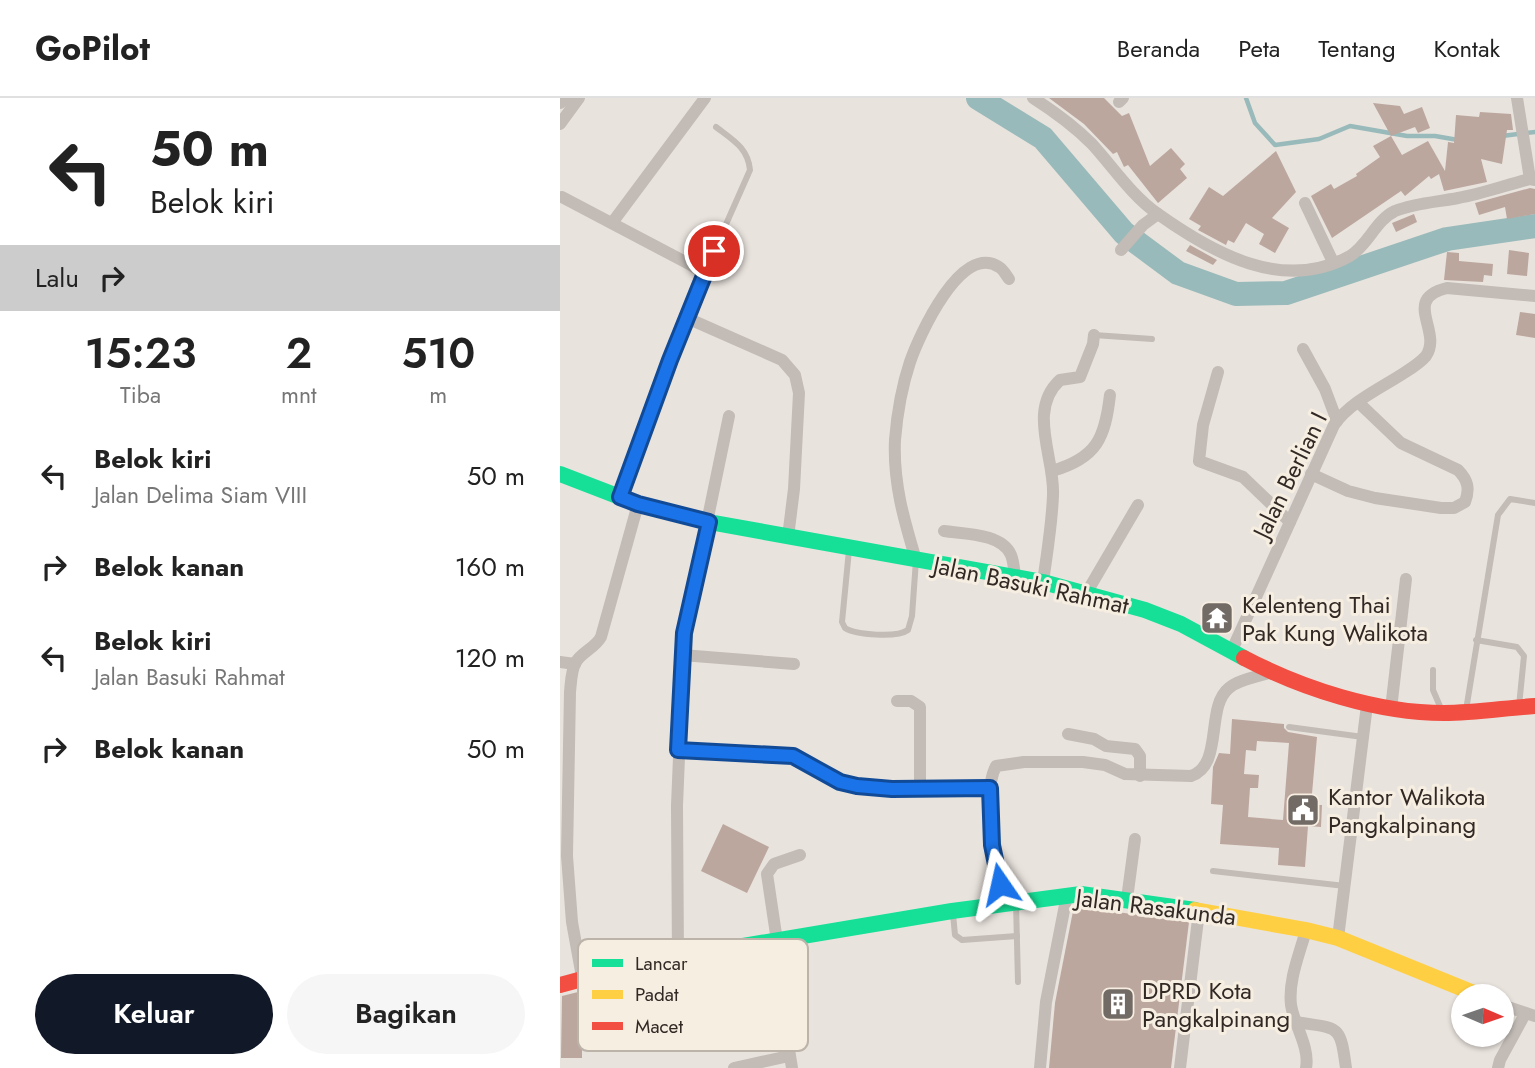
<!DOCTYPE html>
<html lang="id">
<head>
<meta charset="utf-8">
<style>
	body { margin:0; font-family:Jost,sans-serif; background:#f6f6f6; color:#222; height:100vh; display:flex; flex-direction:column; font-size:26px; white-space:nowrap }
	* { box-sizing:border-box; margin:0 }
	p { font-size:23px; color:#767676 }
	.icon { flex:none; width:38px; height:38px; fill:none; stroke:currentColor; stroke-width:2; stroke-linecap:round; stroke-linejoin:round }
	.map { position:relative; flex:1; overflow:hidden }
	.sheet { display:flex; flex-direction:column; background:#fff; width:560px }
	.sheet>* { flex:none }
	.top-card { background:#fff; color:#222; overflow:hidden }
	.needle { width:46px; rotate:92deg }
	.tools { position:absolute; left:891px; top:886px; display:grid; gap:14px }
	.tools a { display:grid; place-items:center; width:63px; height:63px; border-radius:50%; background:#fff; box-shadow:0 2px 5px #0004; font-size:35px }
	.pin { position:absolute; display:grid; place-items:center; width:60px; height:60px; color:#fff; margin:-30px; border:4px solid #fff; border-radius:50%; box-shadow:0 2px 7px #0007 }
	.me { position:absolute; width:77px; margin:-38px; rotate:349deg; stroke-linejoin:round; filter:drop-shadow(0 0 5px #0008) }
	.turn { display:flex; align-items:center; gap:24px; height:147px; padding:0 35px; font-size:32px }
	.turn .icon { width:91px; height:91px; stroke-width:2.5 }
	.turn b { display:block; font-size:49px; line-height:60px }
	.then { display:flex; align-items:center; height:66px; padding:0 35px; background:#0003; gap:14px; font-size:26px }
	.eta { display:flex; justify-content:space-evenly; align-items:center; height:119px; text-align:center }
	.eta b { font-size:42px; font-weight:600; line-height:49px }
	.action { display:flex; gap:14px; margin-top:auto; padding:14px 35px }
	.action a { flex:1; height:80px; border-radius:42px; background:#111827; color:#fff; font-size:28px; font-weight:600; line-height:80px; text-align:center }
	.action a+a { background:#f6f6f6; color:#222 }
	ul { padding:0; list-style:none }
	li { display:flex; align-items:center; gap:21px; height:91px; padding:0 35px }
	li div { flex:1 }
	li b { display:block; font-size:26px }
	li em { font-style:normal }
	header { display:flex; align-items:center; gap:42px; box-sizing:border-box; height:98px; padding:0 35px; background:#fff; border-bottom:2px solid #e0e0e0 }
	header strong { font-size:33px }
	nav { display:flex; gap:38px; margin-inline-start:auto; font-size:24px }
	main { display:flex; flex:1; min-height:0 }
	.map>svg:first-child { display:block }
</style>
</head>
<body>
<header>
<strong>GoPilot</strong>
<nav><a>Beranda</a><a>Peta</a><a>Tentang</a><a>Kontak</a></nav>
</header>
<main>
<section class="sheet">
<div class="top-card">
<div class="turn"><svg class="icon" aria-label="left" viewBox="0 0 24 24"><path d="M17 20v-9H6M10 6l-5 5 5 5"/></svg><div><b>50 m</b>Belok kiri</div></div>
<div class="then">Lalu<svg class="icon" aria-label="right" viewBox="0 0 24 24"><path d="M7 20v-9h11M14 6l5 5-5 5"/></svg></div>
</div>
<div class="eta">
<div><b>15:23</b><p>Tiba</p></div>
<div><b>2</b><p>mnt</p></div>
<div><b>510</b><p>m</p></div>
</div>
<ul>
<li><svg class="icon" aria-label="left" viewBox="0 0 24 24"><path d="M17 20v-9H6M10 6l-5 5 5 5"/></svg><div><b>Belok kiri</b><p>Jalan Delima Siam VIII</p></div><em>50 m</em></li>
<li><svg class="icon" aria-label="right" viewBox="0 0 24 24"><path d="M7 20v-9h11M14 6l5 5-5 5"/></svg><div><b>Belok kanan</b></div><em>160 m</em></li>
<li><svg class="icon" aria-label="left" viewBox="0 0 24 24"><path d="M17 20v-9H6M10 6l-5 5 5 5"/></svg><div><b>Belok kiri</b><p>Jalan Basuki Rahmat</p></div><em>120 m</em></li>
<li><svg class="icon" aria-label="right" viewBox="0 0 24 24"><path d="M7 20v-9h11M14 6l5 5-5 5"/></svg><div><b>Belok kanan</b></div><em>50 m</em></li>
</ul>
<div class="action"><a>Keluar</a><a>Bagikan</a></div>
</section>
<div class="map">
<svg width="975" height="970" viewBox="0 0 975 970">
	<rect width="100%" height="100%" fill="#e9e3dd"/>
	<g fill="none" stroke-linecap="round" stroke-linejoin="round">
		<g stroke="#99baba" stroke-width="4.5">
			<polyline points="686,0 695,25 715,47 759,41 790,28 847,38 875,38 898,42"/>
			<polyline points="942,38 975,34"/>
		</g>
		<polyline stroke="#99baba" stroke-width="24" points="418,0 483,40 564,135 618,175 676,196 726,195 887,141 975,128"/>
	</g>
	<g fill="#bca79f" fill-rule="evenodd">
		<polygon points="489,0 544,0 562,18 569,15 590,68 611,50 625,66 620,71 627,80 598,105 568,67 564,69 557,54 553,56 524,26"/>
		<polygon points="813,5 840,8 844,16 862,9 870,30 858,35 855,29 831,38"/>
		<polygon points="920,14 951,16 953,32 947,32 942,66 921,61 927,84 884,93 879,76 871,81 869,78 845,98 841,93 772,140 751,98 771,86 774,91 797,78 796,76 820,59 813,48 831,38 842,57 868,43 885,73 888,44 894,45 896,17 919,19"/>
		<polygon points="716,53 736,94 712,120 729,130 715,155 699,146 704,136 686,125 674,145 668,142 666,147 638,132 641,128 629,121 649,89 663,98"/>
		<polygon points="970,90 975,91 975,116 947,121 945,109 919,117 915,105"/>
		<polygon points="854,116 857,124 836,134 832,125"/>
		<polygon points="630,147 657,162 653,167 626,153"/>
		<polygon points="949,152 969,155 967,178 947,176"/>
		<polygon points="887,154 899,155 899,163 933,166 932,178 924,177 923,184 884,182"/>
		<polygon points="960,214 975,216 975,240 956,237"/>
		<path d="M672,621L724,626V630L728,634L757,639L751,707H762L761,729L748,728L745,769L718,767L719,750L660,746L663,707L651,706L653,669L659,655L670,656ZM697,643L729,645L723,722L688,719L690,690H698L699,677L684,676L686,652L696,653Z"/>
		<polygon points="163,726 209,749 187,795 141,773"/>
		<polygon points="514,808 629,824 611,970 489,970 495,905"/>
		<polygon points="22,893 22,960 1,960 2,898"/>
	</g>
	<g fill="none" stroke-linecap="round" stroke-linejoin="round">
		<g stroke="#c2bbb6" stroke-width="6">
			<path d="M144,176L190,72C188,50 173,42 156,29"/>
			<polyline points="534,237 592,241"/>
			<path d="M289,452L282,524L285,530C296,537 337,540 348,532L352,518L356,462"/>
			<polyline points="916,542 957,549 964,558 959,608"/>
			<polyline points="873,572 873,592 882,613"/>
			<polyline points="906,612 938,417 950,401 975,405"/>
			<polyline points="729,629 803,639"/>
			<polyline points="653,773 785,788"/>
			<polyline points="456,805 458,884"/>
			<polyline points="393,816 395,837 402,842 457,838"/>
			<path d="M125,905C149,889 146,884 141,858"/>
		</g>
		<g stroke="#c2bbb6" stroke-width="12">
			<path d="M473,0C495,14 514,28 532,46C553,69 572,98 598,116C653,155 723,195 790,158C808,147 816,122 835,113C855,105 877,104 898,100C922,96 946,87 970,81L975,82"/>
			<polyline points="957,0 970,81"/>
			<polyline points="559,4 563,0"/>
			<polyline points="0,5 7,0"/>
			<polyline points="0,26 19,0"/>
			<polyline points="2,99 131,167 140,173 143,178 60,399"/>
			<polyline points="745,105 773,164"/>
			<polyline points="52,125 145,0"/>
			<polyline points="561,152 583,127 598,116"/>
			<polyline points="127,220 222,262 235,277 239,295 234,391 228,439"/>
			<polyline points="743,251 765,291 777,323"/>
			<polyline points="658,274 643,327 639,363 683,379 730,424"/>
			<path d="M492,373C537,360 545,340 550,297"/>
			<path d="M751,376L788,393L815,400L881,410H894L905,404C910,391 908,382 898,372L841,345L799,305"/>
			<path d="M384,433C404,436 442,435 451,457C454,464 454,472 455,480"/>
			<path d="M356,462C344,422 333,385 335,342C337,317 342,288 350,264C359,238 401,144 439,169C443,171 446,177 449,181"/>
			<path d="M483,484C487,455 492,426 493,397C495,360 467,312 500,282L520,279L533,246L534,237"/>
			<polyline points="527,494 578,407"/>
			<path d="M672,552L774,327C790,304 821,290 844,275C852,270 860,265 866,258C883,233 841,201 887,190L975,198"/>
			<polyline points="122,557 234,566"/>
			<polyline points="0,564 15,566"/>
			<polyline points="337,603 351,603 360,609 360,690"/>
			<polyline points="831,611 846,481"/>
			<polyline points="508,636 534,641 546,648 575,651 580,658 580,678"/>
			<path d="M118,652L227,657C251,662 268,681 292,687C336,697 385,689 430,690"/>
			<polyline points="567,801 575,741"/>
			<path d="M444,805C436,771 420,699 436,668L464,664H523L545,667L565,676L631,678C664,667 645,609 669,590C679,581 699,579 711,574"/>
			<path d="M746,832C740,855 728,882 731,907C734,927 750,949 746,970"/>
			<polyline points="778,840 807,607"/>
			<polyline points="118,860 117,708 124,535 169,318"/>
			<path d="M22,879L12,824L7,758L10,594C11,585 11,572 16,564C22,554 35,550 41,539L78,406"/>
			<polyline points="942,907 975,918"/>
			<path d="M736,924C779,931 780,925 786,970"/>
			<polyline points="174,970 229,958"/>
			<polyline points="232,970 222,908 217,843 207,776 214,766 240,757"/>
			<polyline points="480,970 486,904 507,797"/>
			<polyline points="620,970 639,813"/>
			<polyline points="938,970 940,962 965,916"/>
		</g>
		<g stroke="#16e098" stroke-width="16">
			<polyline points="0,376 78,406 149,424 483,484 585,512 621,526 684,560"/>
			<polyline points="183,848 392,813 521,796 635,812"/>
		</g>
		<polyline stroke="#ffcf43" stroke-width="16" points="635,812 746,832 778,840 921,898"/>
		<g stroke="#f24e42" stroke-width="16">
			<path d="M684,560C743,591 818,615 884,615C914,615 945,610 975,608"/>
			<polyline points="0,887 74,867 183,848"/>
		</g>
	</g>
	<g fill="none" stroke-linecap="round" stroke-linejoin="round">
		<defs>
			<polyline id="route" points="154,153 110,262 60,399 78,406 149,424 124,535 118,652 233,658 280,684 297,688 332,691 430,690 432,747 440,786"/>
		</defs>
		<use href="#route" stroke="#114b97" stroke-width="18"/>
		<use href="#route" stroke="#1a73e8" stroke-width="12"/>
	</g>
	<defs>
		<symbol id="temple-square" viewBox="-11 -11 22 22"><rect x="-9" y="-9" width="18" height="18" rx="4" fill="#726a65" stroke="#f7eee2"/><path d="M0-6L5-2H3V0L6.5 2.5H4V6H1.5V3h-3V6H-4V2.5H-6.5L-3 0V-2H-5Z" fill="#fff"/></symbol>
		<symbol id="civic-square" viewBox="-11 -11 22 22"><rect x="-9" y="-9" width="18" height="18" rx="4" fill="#726a65" stroke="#f7eee2"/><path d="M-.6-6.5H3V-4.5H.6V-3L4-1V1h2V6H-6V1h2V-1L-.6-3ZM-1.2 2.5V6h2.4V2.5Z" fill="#fff"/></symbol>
		<symbol id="building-square" viewBox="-11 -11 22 22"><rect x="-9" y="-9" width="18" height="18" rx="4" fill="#726a65" stroke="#f7eee2"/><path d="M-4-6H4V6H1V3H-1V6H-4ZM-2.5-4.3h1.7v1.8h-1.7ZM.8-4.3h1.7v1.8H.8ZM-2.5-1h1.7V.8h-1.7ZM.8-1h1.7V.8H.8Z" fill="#fff"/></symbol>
	</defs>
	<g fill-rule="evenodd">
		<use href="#temple-square" x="638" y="501" width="38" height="38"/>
		<use href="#civic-square" x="724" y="693" width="38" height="38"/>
		<use href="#building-square" x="539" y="887" width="38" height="38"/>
	</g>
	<g text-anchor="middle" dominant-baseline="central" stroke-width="6" stroke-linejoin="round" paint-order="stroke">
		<g font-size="24" fill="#322925" stroke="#f7eee2">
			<text transform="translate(730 377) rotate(-64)">Jalan Berlian I</text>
			<text transform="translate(471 487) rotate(12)">Jalan Basuki Rahmat</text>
			<text transform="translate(596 809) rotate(7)">Jalan Rasakunda</text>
		</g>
		<g font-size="24" fill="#322925" stroke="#f7eee2" text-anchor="start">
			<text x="682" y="506">Kelenteng Thai<tspan x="682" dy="28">Pak Kung Walikota</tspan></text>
			<text x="768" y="698">Kantor Walikota<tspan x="768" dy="28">Pangkalpinang</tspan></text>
			<text x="582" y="892">DPRD Kota<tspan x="582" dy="28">Pangkalpinang</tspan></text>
		</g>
	</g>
	<rect x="18" y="841" width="230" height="112" rx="10" fill="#f7eee2" stroke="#bcb3a9" stroke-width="2"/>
	<rect x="32" y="861" width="31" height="8" fill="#16e098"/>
	<rect x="32" y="892" width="31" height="9" fill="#ffcf43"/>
	<rect x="32" y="924" width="31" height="8" fill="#f24e42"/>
	<g font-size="19" fill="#322925">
		<text x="75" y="872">Lancar</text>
		<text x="75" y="903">Padat</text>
		<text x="75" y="935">Macet</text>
	</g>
</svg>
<div class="tools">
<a><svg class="needle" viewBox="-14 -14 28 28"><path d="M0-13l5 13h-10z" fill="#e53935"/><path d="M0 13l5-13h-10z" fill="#767676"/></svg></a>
</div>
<div class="pin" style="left:154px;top:153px;background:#d93025"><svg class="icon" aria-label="arrive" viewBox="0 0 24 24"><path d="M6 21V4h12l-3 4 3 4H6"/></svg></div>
<svg class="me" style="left:440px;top:786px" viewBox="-20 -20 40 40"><path d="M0-17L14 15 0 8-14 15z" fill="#1a73e8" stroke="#fff" stroke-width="4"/></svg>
</div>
</main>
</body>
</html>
